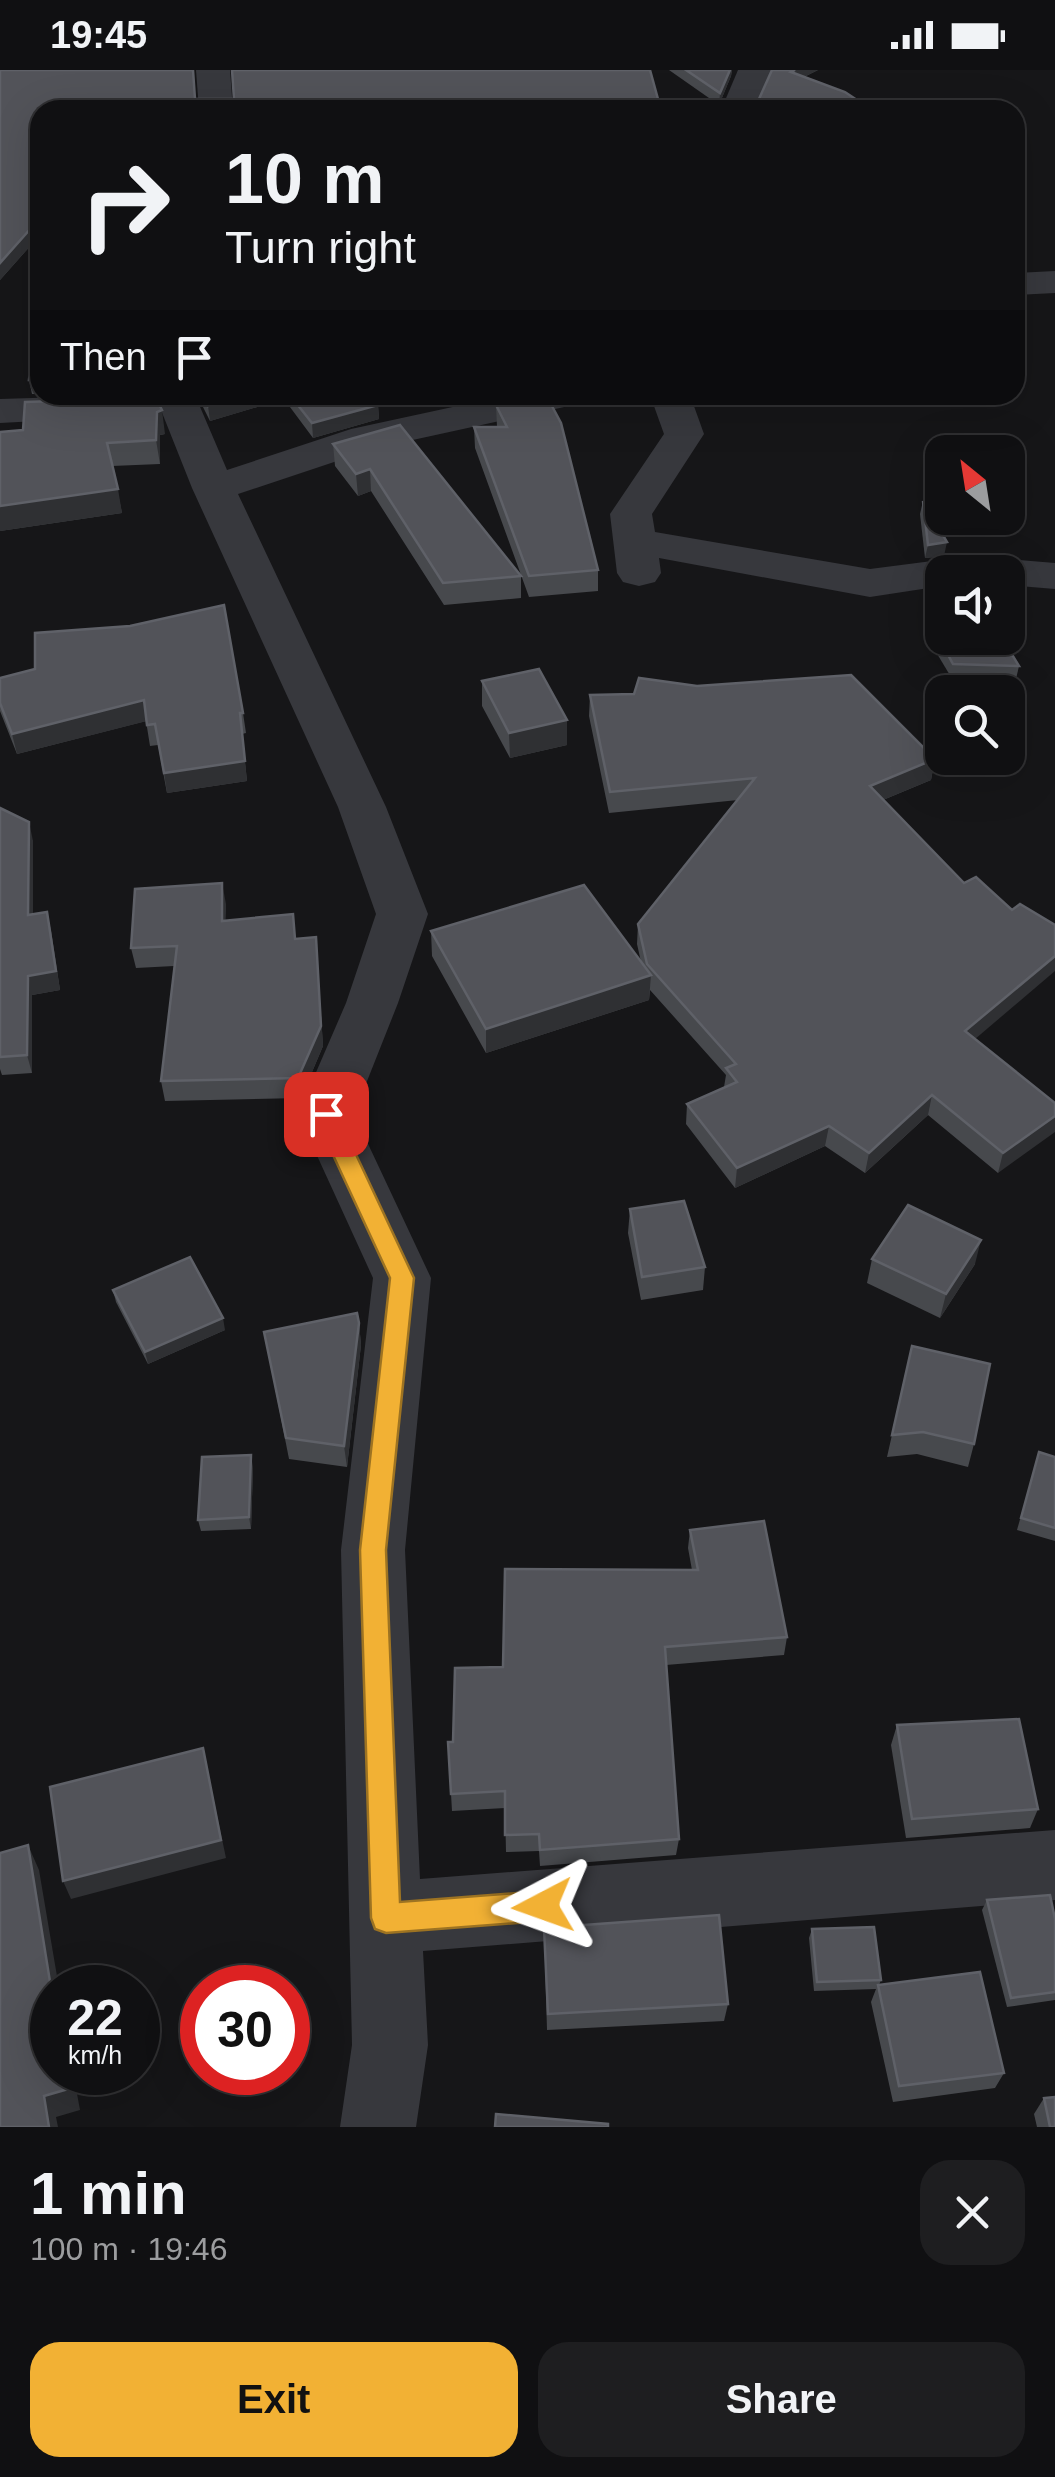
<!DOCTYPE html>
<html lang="en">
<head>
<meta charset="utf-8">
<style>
	body { margin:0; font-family:Arial,sans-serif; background:#1e1e20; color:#f1f3f6; height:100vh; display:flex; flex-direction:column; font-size:38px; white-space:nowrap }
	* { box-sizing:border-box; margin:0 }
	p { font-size:32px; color:#9c9d9f }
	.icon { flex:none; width:55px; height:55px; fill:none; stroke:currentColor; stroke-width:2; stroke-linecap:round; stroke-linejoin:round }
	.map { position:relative; height:2057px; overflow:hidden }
	.drawer { display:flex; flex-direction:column; background:#101012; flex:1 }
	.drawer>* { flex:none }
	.guide { position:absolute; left:30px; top:30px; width:995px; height:305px; border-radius:30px; box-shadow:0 10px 40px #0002,0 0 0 2px #303032; background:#101012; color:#f1f3f6; overflow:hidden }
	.needle { width:65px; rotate:330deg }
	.fabs { position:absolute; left:925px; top:365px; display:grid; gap:20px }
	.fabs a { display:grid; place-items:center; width:100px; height:100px; border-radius:20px; background:#101012; box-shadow:0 10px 40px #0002,0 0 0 2px #303032; font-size:50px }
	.speed { position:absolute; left:30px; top:1895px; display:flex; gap:20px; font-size:50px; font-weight:700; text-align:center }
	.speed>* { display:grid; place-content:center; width:130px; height:130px; border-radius:50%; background:#101012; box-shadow:0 10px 40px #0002,0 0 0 2px #303032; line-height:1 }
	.speed small { font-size:25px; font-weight:400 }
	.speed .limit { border:15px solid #d22; background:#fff; color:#111 }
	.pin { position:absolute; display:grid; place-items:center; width:85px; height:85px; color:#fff; margin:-42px; border-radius:20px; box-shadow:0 5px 15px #0006 }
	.me { position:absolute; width:110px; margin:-55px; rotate:266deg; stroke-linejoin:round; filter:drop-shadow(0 0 8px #0008) }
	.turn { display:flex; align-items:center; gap:35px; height:210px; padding:0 30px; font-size:45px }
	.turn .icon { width:130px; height:130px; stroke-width:2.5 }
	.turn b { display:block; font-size:70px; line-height:85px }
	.then { display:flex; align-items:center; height:95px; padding:0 30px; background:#0003; gap:20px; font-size:38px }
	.round { display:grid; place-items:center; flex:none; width:105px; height:105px; border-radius:30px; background:#1e1e20 }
	.summary { display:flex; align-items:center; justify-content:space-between; height:170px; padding:0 30px }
	h1 { font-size:60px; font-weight:700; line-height:75px }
	.button { display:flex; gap:20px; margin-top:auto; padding:20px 30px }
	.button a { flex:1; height:115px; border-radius:30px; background:#f2b134; color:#111; font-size:40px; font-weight:700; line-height:115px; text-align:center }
	.button a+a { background:#1e1e20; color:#f1f3f6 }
	.status { display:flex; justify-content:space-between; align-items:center; height:70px; padding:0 50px; background:#101012; direction:ltr }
	.status svg { height:28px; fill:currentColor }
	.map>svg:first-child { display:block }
</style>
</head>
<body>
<div class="status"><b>19:45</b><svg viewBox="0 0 49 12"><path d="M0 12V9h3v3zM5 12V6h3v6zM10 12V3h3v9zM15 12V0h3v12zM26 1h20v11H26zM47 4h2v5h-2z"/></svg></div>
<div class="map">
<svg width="1055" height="2057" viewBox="0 0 1055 2057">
	<rect width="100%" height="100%" fill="#161618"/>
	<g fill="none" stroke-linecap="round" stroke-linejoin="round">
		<g fill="#37383d" fill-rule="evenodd">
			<polygon points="196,0 230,0 233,40 199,40"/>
			<polygon points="738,0 772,0 755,40 721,40"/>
			<polygon points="1055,201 1055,223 1015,225 1015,203"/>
			<polygon points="155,325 195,325 227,400 351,359 508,325 584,325 578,334 376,378 238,424 386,737 428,844 398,933 354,1044 431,1208 405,1480 420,1809 1055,1760 1055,1830 423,1881 428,1975 416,2057 340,2057 352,1975 341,1480 373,1208 298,1044 346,933 376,844 338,737 192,418"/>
			<polygon points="650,325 690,325 704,364 652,444 655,462 870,499 971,486 1055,493 1055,519 1008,515 1008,502 942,502 942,516 870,527 659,488 661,503 655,512 639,516 623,512 617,503 610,444 664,364"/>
			<polygon points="97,326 111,329 117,338 111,347 0,353 0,329"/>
		</g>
	</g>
	<g fill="#47494d">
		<polygon points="0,0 196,29 234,29 232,0 661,40 40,40 40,165 0,210"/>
		<polygon points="669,0 732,0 731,6 719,35"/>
		<polygon points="772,0 818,0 804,7 872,40 732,40 733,31 759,29"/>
		<polygon points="40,188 40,324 32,324 29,310"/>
		<polygon points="197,325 370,325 378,335 379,349 313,368 284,329 210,351"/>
		<polygon points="496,335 598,500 598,521 529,527 475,378 474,357 497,357"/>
		<polygon points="0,362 165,364 160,365 160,394 112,396 122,443 0,461"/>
		<polygon points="333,374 521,506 521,528 444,535 371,421 358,426 335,396"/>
		<polygon points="923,431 944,486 925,488 920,444"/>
		<polygon points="932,508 1019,596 1016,609 951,607 936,582 929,522"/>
		<polygon points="0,608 243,643 246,663 242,664 247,711 167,723 158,675 150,676 146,651 17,684 0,641"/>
		<polygon points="482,611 567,650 567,675 510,688 482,636"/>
		<polygon points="590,625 935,689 931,710 883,730 975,969 1055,1033 998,1103 928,1045 865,1103 825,1076 735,1118 686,1054 687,1034 724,1017 726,1005 650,920 649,930 486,983 432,886 431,861 641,892 637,874 638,854 738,730 609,743 589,646"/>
		<polygon points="0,738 33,771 33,844 47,842 51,861 60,920 32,925 32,1003 2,1005 0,999"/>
		<polygon points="226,834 225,850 296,869 316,867 323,976 301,1028 165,1031 161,1011 174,896 136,898 131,878"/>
		<polygon points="630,1139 705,1197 703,1220 641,1230 628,1163"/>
		<polygon points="872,1189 975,1194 940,1248 867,1213"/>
		<polygon points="113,1220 225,1260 148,1294 116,1232"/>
		<polygon points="359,1253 361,1275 347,1397 289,1389 264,1262"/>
		<polygon points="912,1276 974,1374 968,1397 917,1384 887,1387"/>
		<polygon points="1039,1382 1055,1387 1055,1471 1017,1460"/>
		<polygon points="253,1397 251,1459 201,1461 198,1450"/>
		<polygon points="690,1460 787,1567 784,1585 666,1595 679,1769 676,1785 540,1796 539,1781 506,1782 505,1738 452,1741 448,1672 453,1672 503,1597 692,1500 688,1478"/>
		<polygon points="897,1655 1038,1739 1030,1758 906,1768 891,1675"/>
		<polygon points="987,1830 1055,1849 1055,1930 1007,1937 982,1840"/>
		<polygon points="544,1858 728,1934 724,1951 547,1960"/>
		<polygon points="812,1859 881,1910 879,1915 1004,2003 995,2018 893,2032 871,1932 876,1919 814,1921 809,1868"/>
		<polygon points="1044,2028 1055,2057 1037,2057 1034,2044"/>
	</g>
	<g fill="#2f3033">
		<polygon points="730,0 732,0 731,6 719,35 720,23"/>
		<polygon points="795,0 818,0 790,14 791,2"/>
		<polygon points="40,148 40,165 0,210 0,193"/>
		<polygon points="247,325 283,325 284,329 210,351 208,336"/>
		<polygon points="378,335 379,349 313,368 312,353"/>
		<polygon points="162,340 165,364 160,365 160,394 156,370 157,342"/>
		<polygon points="370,399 371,421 358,426 356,404"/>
		<polygon points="118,419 122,443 0,461 0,436"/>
		<polygon points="947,472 944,486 925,488 928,475"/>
		<polygon points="144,630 147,651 17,684 12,664"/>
		<polygon points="240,643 247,711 167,723 164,703"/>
		<polygon points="567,650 567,675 510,688 509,663"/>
		<polygon points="935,689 931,710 866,737 870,716"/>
		<polygon points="29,752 33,771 33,864 28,845"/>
		<polygon points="222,813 226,834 225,871 222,851"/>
		<polygon points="47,842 51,861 60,920 32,925 32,1003 27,985 28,906"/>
		<polygon points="316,867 323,976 301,1028 298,1008"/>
		<polygon points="1055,886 1055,901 961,981 965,961"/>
		<polygon points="651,905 649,930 486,983 486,959"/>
		<polygon points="932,1025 928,1045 865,1103 869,1083"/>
		<polygon points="1055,1046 1055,1062 998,1103 1003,1083"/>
		<polygon points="829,1056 825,1076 735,1118 737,1098"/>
		<polygon points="981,1170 975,1194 940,1248 946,1224"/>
		<polygon points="223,1248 225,1260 148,1294 145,1282"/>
		<polygon points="359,1253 361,1275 347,1397 344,1376"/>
		<polygon points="251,1385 253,1397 251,1459 249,1447"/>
		<polygon points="203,1678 226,1788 71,1829 63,1811"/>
		<polygon points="28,1775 39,1800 59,1918 52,1918 52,1924"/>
		<polygon points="65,2002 73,2002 80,2040 56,2047 58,2057 49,2057 44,2026"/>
	</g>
	<g fill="#525359" stroke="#5f6168" stroke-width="2.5">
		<polygon points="0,0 193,0 195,29 234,29 232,0 650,0 661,40 558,40 557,36 495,40 40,40 40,148 0,193"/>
		<polygon points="686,0 730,0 720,23"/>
		<polygon points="772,0 795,0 791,2 845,22 872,40 745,40 733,31 759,29"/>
		<polygon points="40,188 40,310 29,310"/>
		<polygon points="202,325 247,325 208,336"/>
		<polygon points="290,325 370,325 378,335 312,353"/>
		<polygon points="542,325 546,325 561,353 598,500 529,506 474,357 507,357 496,335"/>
		<polygon points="156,328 162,340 157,342 156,370 107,373 118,419 0,436 0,362 23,360 25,332"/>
		<polygon points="400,355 521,506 443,513 370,399 356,404 333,374"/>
		<polygon points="923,431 947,472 928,475"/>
		<polygon points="948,492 958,492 964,502 947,502"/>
		<polygon points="942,506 942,568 1002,568 1019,596 953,594 939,568 932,508"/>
		<polygon points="224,535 243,643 240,643 245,691 164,703 155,654 147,655 144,630 12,664 0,633 0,608 35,599 35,563 130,556"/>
		<polygon points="539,599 567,650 509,663 482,611"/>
		<polygon points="851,605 935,689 870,716 964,813 976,807 1012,840 1020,834 1055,855 1055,886 965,961 1055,1033 1055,1046 1003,1083 932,1025 869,1083 829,1056 737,1098 687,1034 737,1012 726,998 736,994 647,894 638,854 755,708 610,722 590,625 634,624 639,608 697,616"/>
		<polygon points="0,738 29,752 28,845 47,842 56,901 28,906 27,985 0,987"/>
		<polygon points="222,813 222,851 293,844 295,869 316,867 321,956 298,1008 161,1011 177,876 131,878 135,819"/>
		<polygon points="584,815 651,905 486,959 431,861"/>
		<polygon points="684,1131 705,1197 642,1207 630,1139"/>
		<polygon points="908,1135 981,1170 946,1224 872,1189"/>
		<polygon points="190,1187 223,1248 145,1282 113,1220"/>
		<polygon points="357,1243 359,1253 344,1376 286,1368 264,1262"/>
		<polygon points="912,1276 990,1294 974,1374 923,1362 892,1365"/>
		<polygon points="1039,1382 1055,1387 1055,1458 1021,1448"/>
		<polygon points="251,1385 249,1447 198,1450 202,1387"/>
		<polygon points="764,1451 787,1567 665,1577 679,1769 540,1780 539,1764 505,1765 505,1721 451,1724 448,1672 453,1672 455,1598 503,1597 505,1499 698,1500 690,1460"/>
		<polygon points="1019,1649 1038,1739 912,1749 897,1655"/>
		<polygon points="203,1678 221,1770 63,1811 50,1717"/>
		<polygon points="28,1775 52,1924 52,2002 65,2002 68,2019 44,2026 49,2057 0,2057 0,1783"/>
		<polygon points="1050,1825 1055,1849 1055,1922 1011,1928 987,1830"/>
		<polygon points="719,1845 728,1934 548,1944 544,1858"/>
		<polygon points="874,1857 881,1910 817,1912 812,1859"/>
		<polygon points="980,1902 1004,2003 899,2016 878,1915"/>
		<polygon points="1055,2027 1055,2057 1050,2057 1044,2028"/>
		<polygon points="496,2044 608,2054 608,2057 495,2057"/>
	</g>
	<polygon fill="#f2b134" stroke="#9d7322" stroke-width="2.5" points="326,1035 337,1044 414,1208 386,1480 400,1832 543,1821 554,1825 558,1836 554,1846 543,1851 386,1863 375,1859 371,1848 360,1480 390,1208 314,1044"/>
</svg>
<div class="fabs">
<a><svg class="needle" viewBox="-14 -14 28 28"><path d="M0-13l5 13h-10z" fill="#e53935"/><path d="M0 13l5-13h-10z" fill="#9c9d9f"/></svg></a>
<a><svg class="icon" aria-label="sound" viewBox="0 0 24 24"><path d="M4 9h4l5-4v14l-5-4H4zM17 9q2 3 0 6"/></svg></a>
<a><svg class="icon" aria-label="search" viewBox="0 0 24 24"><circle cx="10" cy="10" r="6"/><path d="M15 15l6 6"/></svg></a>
</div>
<div class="speed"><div>22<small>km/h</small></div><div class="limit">30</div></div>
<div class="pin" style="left:326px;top:1044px;background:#d93025"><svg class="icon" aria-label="arrive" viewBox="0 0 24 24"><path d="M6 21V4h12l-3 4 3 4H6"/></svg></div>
<svg class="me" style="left:543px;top:1836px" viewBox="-20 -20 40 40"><path d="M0-17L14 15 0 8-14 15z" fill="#f2b134" stroke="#fff" stroke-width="4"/></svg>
<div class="guide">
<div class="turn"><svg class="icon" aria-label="right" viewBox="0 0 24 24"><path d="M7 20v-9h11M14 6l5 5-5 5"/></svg><div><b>10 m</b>Turn right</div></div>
<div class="then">Then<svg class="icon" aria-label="arrive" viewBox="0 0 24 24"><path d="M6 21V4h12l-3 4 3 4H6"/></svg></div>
</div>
</div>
<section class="drawer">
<div class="summary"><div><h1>1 min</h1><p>100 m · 19:46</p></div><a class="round"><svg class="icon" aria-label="close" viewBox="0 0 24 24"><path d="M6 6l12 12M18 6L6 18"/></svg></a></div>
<div class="button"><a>Exit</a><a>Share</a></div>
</section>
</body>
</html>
